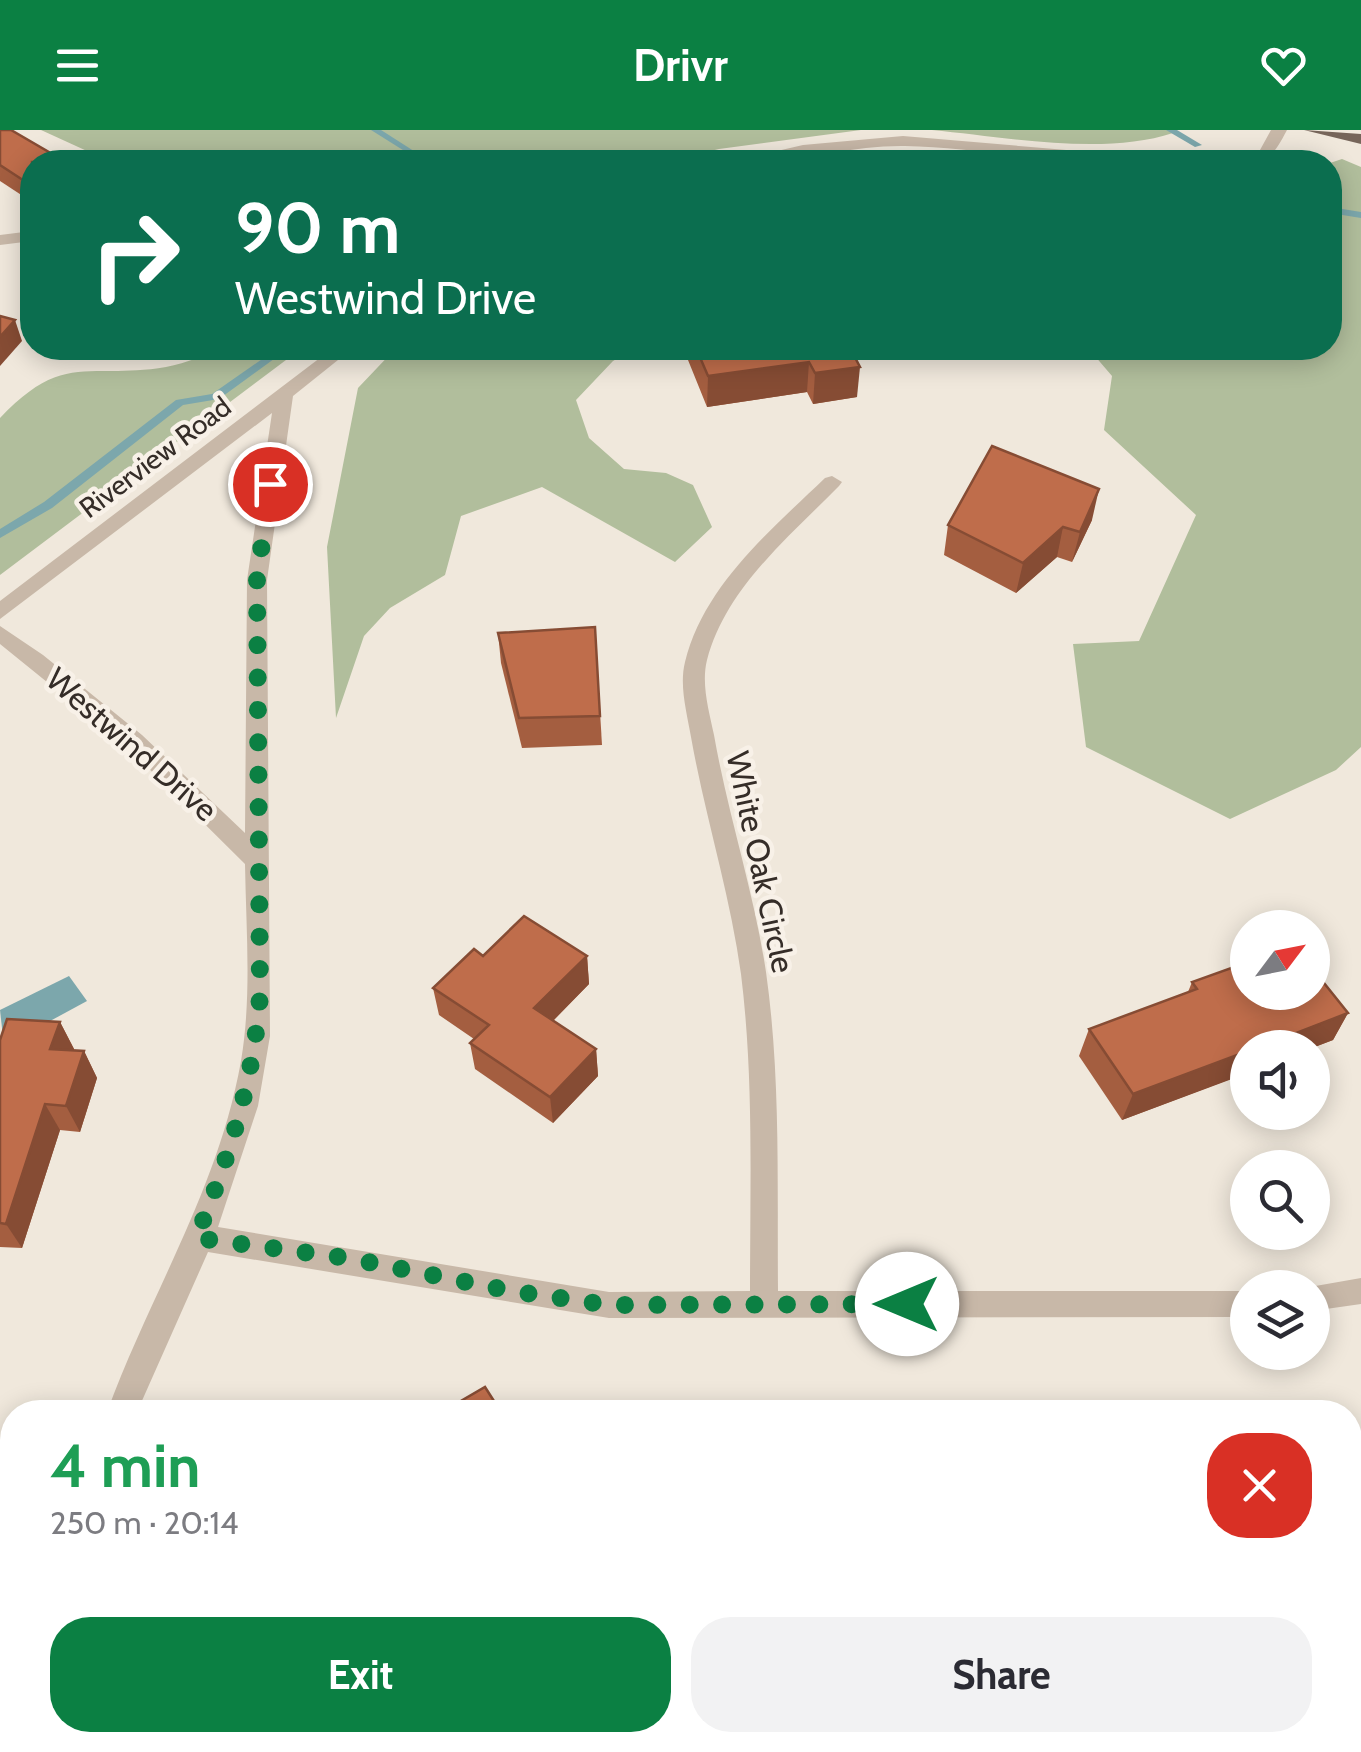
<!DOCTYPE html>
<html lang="en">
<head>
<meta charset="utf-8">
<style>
	body { margin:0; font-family:Cabin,sans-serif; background:#f2f2f3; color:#2b2b33; height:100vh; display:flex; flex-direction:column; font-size:38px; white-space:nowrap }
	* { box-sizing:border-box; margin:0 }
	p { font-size:32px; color:#7c7c81 }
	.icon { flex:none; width:55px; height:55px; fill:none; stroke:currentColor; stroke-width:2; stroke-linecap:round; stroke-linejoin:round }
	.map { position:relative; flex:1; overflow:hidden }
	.panel { position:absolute; left:0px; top:1270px; width:1362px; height:352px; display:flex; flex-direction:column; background:#fff; border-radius:40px 40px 0 0; box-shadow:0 5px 25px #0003 }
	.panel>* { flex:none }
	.guide { position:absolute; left:20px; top:20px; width:1322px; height:210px; border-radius:40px; box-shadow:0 5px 25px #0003; background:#0b6e4f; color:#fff; overflow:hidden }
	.needle { width:65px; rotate:58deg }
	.buttons { position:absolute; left:1230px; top:780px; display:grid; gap:20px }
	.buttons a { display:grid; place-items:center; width:100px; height:100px; border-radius:50%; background:#fff; box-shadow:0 5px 25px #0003; font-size:50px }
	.pin { position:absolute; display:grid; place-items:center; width:85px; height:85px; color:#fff; margin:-42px; border:5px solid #fff; border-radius:50%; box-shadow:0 2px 10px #0007 }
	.me { position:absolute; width:110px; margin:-55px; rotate:270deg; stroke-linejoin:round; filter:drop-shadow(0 0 8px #0008) }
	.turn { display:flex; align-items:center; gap:35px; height:210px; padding:0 50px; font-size:45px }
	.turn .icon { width:130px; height:130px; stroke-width:2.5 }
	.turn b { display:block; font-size:70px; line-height:85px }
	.round { display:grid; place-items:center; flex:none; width:105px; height:105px; border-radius:40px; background:#f2f2f3 }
	.summary { display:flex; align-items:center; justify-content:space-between; height:170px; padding:0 50px }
	h1 { font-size:60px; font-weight:800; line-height:75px; color:#1e9e55 }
	.button { display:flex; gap:20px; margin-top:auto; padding:20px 50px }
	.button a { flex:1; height:115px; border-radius:40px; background:#0b8043; color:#fff; font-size:40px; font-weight:800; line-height:115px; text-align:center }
	.button a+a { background:#f2f2f3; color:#2b2b33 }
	header { display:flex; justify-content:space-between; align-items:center; height:130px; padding:0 50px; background:#0b8043; color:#fff; font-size:45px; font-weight:800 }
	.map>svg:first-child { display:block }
</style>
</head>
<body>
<header><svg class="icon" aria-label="menu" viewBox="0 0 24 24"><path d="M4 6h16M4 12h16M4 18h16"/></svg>Drivr<svg class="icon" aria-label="heart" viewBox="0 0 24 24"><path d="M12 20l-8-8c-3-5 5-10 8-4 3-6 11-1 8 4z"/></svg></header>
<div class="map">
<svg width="1361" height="1622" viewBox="0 0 1361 1622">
	<rect width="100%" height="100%" fill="#f0e8dc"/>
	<g fill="#b1be9c">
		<polygon points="41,0 861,0 719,19 665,32 111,32"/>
		<path d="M932,0H1172L1173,3C1104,26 1005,7 932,0Z"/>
		<polygon points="1342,29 1361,37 1361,617 1336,640 1230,689 1086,617 1073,514 1139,511 1196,385 1104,300 1112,246 1088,218 1330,218 1330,33"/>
		<path d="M227,218H302L0,445V288C64,220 89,250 166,237C187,233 207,224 227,218Z"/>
		<polygon points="396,218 635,218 613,231 576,270 589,308 624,339 666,343 693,355 712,397 675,432 542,357 461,386 445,445 390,478 364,506 336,588 327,417 358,258"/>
	</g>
	<polygon fill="#7ca7ac" points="69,846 87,871 4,916 0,880"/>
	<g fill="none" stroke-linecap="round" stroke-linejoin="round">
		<g fill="#7ca7ac" fill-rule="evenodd">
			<polygon points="371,0 381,0 431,32 422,32"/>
			<polygon points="1166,0 1177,0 1202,15 1195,17"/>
			<polygon points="1330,77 1361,82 1361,88 1330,83"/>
			<polygon points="278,218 289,218 219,269 183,275 52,378 0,408 0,399 44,372 176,270 212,264"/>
		</g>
		<g fill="#c8b8a8" fill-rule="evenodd">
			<path d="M1271,0H1287C1275,22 1271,32 1244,32L1260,20Z"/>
			<path d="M903,6L1149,27L1157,32C1073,38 989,18 905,16C846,15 788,36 730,32L803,15Z"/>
			<polygon points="32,101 32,111 0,115 0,105"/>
			<path d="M333,218H353L293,266L267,450L270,906L258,976L218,1097L609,1162L750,1161C750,1055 754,949 741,844C730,764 705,686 691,607C687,583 679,556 685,532C704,455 771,400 825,348L832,346L842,352L839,356C789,407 726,458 707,530C701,554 709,581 714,605C728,685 754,762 766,842C781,948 777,1055 778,1161H1248V1187L609,1188L208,1122L137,1282H107C151,1162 218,1060 241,931C252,866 246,799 245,734L126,616L0,514V496L43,525L142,605L245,703L247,450L272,283L0,489V471Z"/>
			<polygon points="1361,1148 1361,1174 1312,1181 1312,1158 1304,1158"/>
			<polygon points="12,1523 12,1580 0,1587 0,1529"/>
		</g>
		<polygon fill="#76655a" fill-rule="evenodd" points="1304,0 1361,4 1361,14"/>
	</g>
	<g fill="#a45e40">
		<polygon points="0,0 32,32 32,72 0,51"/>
		<polygon points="688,218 850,218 857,267 813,274 807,262 707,277 688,230"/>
		<polygon points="1092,390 1072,432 1057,427 1016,463 944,425 948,395"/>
		<polygon points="595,497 602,615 522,618 501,533 498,503"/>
		<polygon points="483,826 587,826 589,854 553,891 596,919 598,946 553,993 475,939 470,913 474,909 439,885 433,858"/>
		<polygon points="1192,852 1348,883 1333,910 1122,990 1079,926 1089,899 1188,862"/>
		<polygon points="60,892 74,919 73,921 84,921 97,948 80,1002 60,1000 22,1118 0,1117 0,910"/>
		<polygon points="1361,1364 1361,1518 1350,1490 1350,1366"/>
	</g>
	<g fill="#864c34">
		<polygon points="15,190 22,211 0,236 0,207"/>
		<polygon points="809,232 807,262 707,277 708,246"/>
		<polygon points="860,237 857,267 813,274 815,243"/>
		<polygon points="1099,359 1092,390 1072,432 1080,402"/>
		<polygon points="1063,397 1057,427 1016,463 1023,433"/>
		<polygon points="587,826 589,854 538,906 534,878"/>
		<polygon points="1348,883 1333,910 1312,918 1257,918"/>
		<polygon points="60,892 74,919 65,946 50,919"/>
		<polygon points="596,919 598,946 553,993 550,967"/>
		<polygon points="84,921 97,948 80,1002 66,976"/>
		<polygon points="1248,921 1248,943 1122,990 1133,964"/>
		<polygon points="45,974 60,1000 22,1118 6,1094"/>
		<polygon points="339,1610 409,1610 391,1622 379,1622 373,1614 361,1622 321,1622"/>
	</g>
	<g fill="#bf6d4b" stroke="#864c34" stroke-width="2.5">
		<polygon points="0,0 11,0 66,32 32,32 32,56 0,35"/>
		<polygon points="0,186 15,190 0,207"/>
		<polygon points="696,218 850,218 860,237 815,243 809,232 708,246"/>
		<polygon points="992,316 1099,359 1080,402 1063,397 1023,433 948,395"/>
		<polygon points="595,497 600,586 519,588 498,503"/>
		<polygon points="524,786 587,826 534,878 596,919 550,967 470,913 489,895 433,858 474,819 483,826"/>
		<polygon points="1248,832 1248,862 1312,862 1312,838 1348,883 1257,918 1248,918 1248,921 1133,964 1089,899 1197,859 1192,852"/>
		<polygon points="7,889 60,892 50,919 84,921 66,976 45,974 6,1094 0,1093 0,910"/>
		<polygon points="485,1257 501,1282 442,1282"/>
		<polygon points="1361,1364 1361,1474 1350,1476 1350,1366"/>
		<polygon points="315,1610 339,1610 321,1622"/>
	</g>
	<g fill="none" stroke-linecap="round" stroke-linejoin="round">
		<path stroke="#0b8043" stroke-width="18" stroke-dasharray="0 32.4" d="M270,354L257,450L260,866C253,953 229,1028 196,1108L348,1128L511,1161L609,1175L907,1174"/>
	</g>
	<g text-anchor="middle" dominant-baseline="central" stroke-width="9" stroke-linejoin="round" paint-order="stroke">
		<g font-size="28" fill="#352d28" stroke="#f8f1e8">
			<text transform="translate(155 327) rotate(-37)">Riverview Road</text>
		</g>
		<g font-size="32" fill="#352d28" stroke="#f8f1e8">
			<text transform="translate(132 614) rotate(41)">Westwind Drive</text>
			<text transform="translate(761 732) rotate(78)">White Oak Circle</text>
		</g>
	</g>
</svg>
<div class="buttons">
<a><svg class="needle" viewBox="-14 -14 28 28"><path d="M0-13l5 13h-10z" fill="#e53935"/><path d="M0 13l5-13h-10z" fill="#7c7c81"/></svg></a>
<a><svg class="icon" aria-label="sound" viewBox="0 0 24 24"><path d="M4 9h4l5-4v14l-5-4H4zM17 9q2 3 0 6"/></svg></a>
<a><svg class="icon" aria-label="search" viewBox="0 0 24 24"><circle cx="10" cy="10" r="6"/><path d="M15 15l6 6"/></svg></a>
<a><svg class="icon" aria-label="layers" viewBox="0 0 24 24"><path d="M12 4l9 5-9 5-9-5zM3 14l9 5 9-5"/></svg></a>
</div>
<div class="pin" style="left:270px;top:354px;background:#d93025"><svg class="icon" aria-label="arrive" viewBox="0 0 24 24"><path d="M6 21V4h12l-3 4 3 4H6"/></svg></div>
<svg class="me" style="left:907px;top:1174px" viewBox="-20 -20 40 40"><circle r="19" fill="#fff"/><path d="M0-13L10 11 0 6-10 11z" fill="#0b8043"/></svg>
<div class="guide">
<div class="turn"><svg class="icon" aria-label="right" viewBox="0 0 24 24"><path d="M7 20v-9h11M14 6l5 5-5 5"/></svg><div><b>90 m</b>Westwind Drive</div></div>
</div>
<section class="panel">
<div class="summary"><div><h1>4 min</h1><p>250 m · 20:14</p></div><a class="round" style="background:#d93025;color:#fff"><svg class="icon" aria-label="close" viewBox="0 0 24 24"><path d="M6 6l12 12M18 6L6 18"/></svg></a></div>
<div class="button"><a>Exit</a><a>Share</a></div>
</section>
</div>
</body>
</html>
